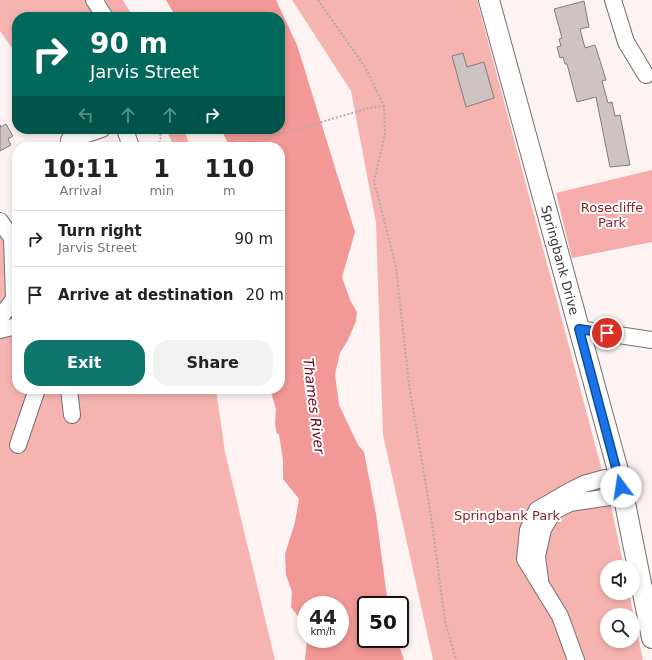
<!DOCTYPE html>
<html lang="en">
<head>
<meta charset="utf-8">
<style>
	body { margin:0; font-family:"DejaVu Sans",sans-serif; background:#f2f2f2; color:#222; height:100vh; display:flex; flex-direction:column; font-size:15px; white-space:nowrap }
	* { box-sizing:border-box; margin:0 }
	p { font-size:13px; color:#767676 }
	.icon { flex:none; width:22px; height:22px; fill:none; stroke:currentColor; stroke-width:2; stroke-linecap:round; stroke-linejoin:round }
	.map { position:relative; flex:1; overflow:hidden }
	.drawer { position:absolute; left:12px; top:142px; width:273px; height:252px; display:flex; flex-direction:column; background:#fff; border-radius:16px; box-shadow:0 2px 6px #0003 }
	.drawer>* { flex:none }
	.top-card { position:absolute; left:12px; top:12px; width:273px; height:122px; border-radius:16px; box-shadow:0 2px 6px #0003; background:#00695c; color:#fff; overflow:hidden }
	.tools { position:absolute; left:600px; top:560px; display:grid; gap:8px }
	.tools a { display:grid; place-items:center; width:40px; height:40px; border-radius:50%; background:#fff; box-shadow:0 2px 6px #0003; font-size:20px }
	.speed { position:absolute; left:297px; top:596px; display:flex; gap:8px; font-size:20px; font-weight:700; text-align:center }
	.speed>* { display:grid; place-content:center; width:52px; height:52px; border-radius:50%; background:#fff; box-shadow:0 2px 6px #0003; line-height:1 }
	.speed small { font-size:10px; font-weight:400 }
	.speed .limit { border:2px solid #111; border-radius:6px; background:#fff; color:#111 }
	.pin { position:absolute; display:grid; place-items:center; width:34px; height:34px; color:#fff; margin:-17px; border:2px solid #fff; border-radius:50%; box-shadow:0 1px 4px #0007 }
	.me { position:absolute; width:44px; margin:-22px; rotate:346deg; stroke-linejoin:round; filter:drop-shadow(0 0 3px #0008) }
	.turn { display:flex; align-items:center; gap:14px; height:84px; padding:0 12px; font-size:18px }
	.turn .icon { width:52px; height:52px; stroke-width:2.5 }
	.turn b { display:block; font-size:28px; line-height:34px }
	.lanes { display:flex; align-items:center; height:38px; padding:0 12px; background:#0003; justify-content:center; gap:20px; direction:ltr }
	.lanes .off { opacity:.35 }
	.eta { display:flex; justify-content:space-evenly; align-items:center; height:68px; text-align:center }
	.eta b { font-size:24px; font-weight:700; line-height:28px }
	.button { display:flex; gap:8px; margin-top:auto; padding:8px 12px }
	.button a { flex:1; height:46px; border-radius:16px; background:#0f766e; color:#fff; font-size:16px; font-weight:700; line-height:46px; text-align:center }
	.button a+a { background:#f2f2f2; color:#222 }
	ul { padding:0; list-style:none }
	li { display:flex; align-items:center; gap:12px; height:56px; padding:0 12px; border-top:1px solid #e0e0e0 }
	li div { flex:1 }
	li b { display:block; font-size:15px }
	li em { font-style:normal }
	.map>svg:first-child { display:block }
</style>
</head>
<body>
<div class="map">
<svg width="652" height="660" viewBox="0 0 652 660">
	<rect width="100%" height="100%" fill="#fdf3f3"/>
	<g fill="#f6b4b1" fill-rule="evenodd">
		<polygon points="0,0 86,0 97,17 17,17 17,55 0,31"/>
		<path d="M292,0H477L609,497L624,567H607V593H629L643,660H433L383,435L376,223L351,91ZM607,615H633V641H607Z"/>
		<polygon points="0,229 12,234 17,294 17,389 216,389 225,452 275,660 0,660"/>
	</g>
	<g fill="#f6acaa">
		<polygon points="105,0 123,0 133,17 116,17"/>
		<polygon points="166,129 184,129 190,146 174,147"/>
		<polygon points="652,170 652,242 572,258 556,193"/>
	</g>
	<polygon fill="#f29896" points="166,0 276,0 297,45 355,232 342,277 350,300 357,312 356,321 348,340 340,353 335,374 339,405 358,445 364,452 376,514 388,605 366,605 366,639 397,639 404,660 305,660 307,639 340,639 340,605 306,605 306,627 291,607 292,592 286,575 285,554 295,522 299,499 283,479 283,460 279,434 277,434 275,424 276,409 270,389 280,389 280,147 230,147 221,129 280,129 280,17 176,17"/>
	<g fill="#ccc3c2" stroke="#837b7a">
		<polygon points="584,1 589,27 580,29 585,48 595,45 606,80 602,81 608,103 612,102 615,116 620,115 630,165 610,167 596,97 577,102 567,64 565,64 563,57 560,58 557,47 561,46 559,39 562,38 554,9"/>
		<polygon points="463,53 467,67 484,62 494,98 466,107 452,56"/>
		<polygon points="6,124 13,136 8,139 11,145 0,151 0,125 1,127"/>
	</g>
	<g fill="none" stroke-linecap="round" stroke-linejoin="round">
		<defs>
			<g id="minor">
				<polyline points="94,0 105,17"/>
				<polyline points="613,0 626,42 646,75"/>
				<polyline points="125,129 131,147"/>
				<polyline points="69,140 102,129"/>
				<polyline points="0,221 12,238 17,238"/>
				<polyline points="0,318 14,299 12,238"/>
				<polyline points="579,329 652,340"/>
				<polyline points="0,330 17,326"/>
				<polyline points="69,389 72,415"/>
				<polyline points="18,445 37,389"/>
				<polyline points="540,580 537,556 543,529 554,511 570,503 623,495"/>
				<polyline points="576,660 560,616 525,559 528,530 537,510 568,492 584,484 605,478 620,478"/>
			</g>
			<polyline id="major" points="489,0 620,478 652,638"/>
		</defs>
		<use href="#minor" stroke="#766d6d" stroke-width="18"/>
		<use href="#major" stroke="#766d6d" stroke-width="22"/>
		<g stroke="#b2aaaa" stroke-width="2" stroke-dasharray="2 2" stroke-linecap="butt">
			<polyline points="318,0 365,67 384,106 385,134 374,181 396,267 409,384 431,516 445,621 456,660"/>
			<polyline points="158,147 161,137 159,129"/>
			<polyline points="236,147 369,108 384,106"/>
		</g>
		<use href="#minor" stroke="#fff" stroke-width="16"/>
		<use href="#major" stroke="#fff" stroke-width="20"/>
	</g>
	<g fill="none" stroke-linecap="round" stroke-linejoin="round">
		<defs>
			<polyline id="route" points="607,333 579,329 621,487"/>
		</defs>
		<use href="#route" stroke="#114b97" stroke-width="10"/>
		<use href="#route" stroke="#1a73e8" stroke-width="7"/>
	</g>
	<g text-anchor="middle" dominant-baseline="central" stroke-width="4" stroke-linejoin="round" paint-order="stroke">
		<g font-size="13" fill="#892029" stroke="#fff">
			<text x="612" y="207">Rosecliffe<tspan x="612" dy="15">Park</tspan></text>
			<text x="507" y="515">Springbank Park</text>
		</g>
		<g font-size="13" fill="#3b3737" stroke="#fff">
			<text transform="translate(560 260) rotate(75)">Springbank Drive</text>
		</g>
		<g font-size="14" font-style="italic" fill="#710016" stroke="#fff">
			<text transform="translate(314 406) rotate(83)">Thames River</text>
		</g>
	</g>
</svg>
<div class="tools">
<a><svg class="icon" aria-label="sound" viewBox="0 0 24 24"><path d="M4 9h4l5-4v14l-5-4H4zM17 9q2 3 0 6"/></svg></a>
<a><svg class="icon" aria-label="search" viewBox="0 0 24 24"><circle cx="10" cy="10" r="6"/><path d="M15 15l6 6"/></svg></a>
</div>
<div class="speed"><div>44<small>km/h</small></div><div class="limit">50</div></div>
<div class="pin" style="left:607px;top:333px;background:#d93025"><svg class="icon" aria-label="arrive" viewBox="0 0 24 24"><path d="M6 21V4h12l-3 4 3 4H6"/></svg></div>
<svg class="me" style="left:621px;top:487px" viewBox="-20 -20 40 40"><circle r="19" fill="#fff"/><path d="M0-13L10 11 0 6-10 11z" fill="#1a73e8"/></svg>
<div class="top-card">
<div class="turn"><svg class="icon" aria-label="right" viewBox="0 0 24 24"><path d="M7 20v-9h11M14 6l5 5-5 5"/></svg><div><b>90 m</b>Jarvis Street</div></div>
<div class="lanes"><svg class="icon off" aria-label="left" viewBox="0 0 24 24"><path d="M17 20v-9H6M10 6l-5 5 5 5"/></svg><svg class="icon off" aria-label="ahead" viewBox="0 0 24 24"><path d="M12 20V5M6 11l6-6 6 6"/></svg><svg class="icon off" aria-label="ahead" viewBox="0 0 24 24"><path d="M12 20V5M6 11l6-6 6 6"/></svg><svg class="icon" aria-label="right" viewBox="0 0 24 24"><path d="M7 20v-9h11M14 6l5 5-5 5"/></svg></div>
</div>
<section class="drawer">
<div class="eta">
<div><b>10:11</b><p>Arrival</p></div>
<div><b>1</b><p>min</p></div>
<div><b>110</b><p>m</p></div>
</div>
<ul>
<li><svg class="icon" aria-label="right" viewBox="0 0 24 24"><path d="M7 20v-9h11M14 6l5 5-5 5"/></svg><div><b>Turn right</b><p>Jarvis Street</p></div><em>90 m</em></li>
<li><svg class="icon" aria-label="arrive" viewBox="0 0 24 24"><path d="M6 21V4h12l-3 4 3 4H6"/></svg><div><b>Arrive at destination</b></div><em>20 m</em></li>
</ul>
<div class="button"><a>Exit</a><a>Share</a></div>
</section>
</div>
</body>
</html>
